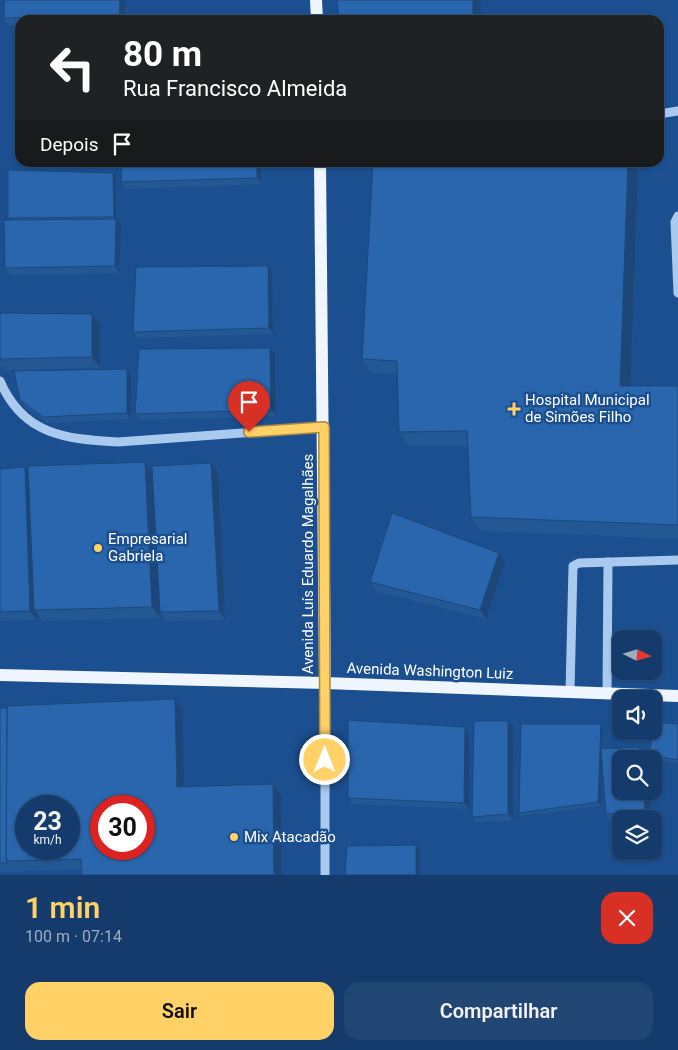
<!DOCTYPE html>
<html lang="pt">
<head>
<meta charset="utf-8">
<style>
	body { margin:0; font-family:Roboto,sans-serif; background:#214673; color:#f1f3f6; height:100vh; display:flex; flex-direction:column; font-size:19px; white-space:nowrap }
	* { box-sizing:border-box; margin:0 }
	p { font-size:16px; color:#9dadc1 }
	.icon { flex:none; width:28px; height:28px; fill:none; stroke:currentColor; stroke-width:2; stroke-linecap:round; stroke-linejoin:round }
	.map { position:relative; height:875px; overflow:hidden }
	.sheet { display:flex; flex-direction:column; background:#143b6b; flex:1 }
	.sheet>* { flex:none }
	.banner { position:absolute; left:15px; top:15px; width:649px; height:152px; border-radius:15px; box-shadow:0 1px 4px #0004,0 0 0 1px #33557e; background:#202124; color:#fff; overflow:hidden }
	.needle { width:32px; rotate:95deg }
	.controls { position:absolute; left:612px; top:630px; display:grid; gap:10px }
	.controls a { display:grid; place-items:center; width:50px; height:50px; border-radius:10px; background:#143b6b; box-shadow:0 1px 4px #0004,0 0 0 1px #33557e; font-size:25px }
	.speed { position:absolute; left:15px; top:795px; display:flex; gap:10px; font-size:25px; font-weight:700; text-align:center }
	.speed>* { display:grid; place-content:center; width:65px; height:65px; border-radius:50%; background:#143b6b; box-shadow:0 1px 4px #0004,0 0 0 1px #33557e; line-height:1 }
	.speed small { font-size:12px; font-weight:400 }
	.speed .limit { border:8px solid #d22; background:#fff; color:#111 }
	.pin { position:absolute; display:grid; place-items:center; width:42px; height:42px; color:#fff; margin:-51px -21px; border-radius:50% 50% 50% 0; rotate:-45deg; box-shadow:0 0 5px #0007 }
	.pin .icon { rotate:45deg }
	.me { position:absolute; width:55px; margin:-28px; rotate:0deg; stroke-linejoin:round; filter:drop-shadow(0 0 4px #0008) }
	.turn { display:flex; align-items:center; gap:18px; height:105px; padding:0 25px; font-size:22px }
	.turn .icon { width:65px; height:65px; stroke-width:2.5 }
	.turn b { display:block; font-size:35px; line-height:42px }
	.then { display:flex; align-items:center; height:48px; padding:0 25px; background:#0003; gap:10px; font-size:19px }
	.round { display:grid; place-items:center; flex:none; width:52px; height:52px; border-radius:15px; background:#214673 }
	.overview { display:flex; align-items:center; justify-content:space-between; height:85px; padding:0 25px }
	h1 { font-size:30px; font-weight:600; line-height:38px; color:#ffd166 }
	.primary-button { display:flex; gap:10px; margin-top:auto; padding:10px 25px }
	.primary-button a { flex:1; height:58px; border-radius:15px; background:#ffd166; color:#111; font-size:20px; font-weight:600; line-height:58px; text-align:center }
	.primary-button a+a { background:#214673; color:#f1f3f6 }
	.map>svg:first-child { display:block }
</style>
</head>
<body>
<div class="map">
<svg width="678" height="875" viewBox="0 0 678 875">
	<rect width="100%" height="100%" fill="#1b4f8f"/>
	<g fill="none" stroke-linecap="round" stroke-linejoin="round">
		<g stroke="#a9c9ee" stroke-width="9">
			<polyline points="659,114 678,111"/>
			<polyline points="678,216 675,222 678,293"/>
			<path d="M0,381C23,435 65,439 118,442L324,427"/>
			<polyline points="325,683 325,875"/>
			<polyline points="570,692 573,566 579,563 678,560"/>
			<polyline points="607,694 608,562"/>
		</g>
		<g stroke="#f0f6ff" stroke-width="12">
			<polyline points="316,0 317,20"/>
			<polyline points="320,162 325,683"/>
			<polyline points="0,675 325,683 678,696"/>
		</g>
	</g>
	<g fill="#245895">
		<polygon points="125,0 124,20 20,20 20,25 8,25 4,18"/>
		<polygon points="122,162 261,162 262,184 126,189 121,182"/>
		<polygon points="373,162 631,162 638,173 631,386 678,386 678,539 481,531 471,517 468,446 409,446 399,432 397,375 372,373 362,359"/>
		<polygon points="116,176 116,219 121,225 119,273 10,275 5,268 10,220 8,218"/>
		<polygon points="268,266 272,272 273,334 138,338 133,332"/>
		<polygon points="0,313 100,325 100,368 4,370 0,365"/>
		<polygon points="275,354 276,416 140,420 135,414"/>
		<polygon points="127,369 131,376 131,419 47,423 24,406 20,400"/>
		<polygon points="145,462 160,618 42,621 37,613 37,620 0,621 0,469 29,473"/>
		<polygon points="211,463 218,472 225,620 166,621 160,612"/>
		<polygon points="505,562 486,619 376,591 370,582"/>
		<polygon points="0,708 182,710 185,787 273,784 281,795 282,875 82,875 81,870 14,872 0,872"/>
		<polygon points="508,721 513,727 513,820 476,823 472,817"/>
		<polygon points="601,724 603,728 603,749 621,791 650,791 652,819 621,819 621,825 613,825 606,814 602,767 601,806 521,816 519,813"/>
		<polygon points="678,724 678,763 652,758 650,755"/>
		<polygon points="465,727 469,734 469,809 352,804 348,798"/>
	</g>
	<g fill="#1d4779">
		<polygon points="120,0 125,0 124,20 122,20 119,16"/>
		<polygon points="473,0 480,0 481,20 473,20"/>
		<polygon points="257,162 261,162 262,184 257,178"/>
		<polygon points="628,162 631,162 638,173 630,400 620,386"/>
		<polygon points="113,173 116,176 116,220 114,217"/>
		<polygon points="116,219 121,225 119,273 115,266"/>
		<polygon points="268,266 272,272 273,334 269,328"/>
		<polygon points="92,314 100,325 100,368 92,357"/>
		<polygon points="270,348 275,354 276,416 271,410"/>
		<polygon points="127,369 131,376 131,419 127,413"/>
		<polygon points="145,462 152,474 160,618 152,607"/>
		<polygon points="211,463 218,472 225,620 219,611"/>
		<polygon points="25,467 31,476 34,610 37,613 37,620 30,611"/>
		<polygon points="499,553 505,562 486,619 480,610"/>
		<polygon points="175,699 182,710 185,798 177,787"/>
		<polygon points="508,721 513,727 513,820 508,814"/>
		<polygon points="601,724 603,728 601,806 598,802"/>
		<polygon points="465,727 469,734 469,809 464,803"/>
		<polygon points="639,747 647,759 640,759"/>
		<polygon points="273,784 281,795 282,875 274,875"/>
		<polygon points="643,791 650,791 652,819 650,819 645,811"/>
		<polygon points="416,845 420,851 420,875 416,875"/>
	</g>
	<g fill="#2a66ad" stroke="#1d4779" fill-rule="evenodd">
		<polygon points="4,0 120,0 119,16 4,18"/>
		<polygon points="337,0 473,0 473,20 339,20"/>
		<polygon points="122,162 257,162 257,178 121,182"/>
		<polygon points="373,162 628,162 620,386 678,386 678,525 471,517 467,431 399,432 397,361 362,359"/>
		<polygon points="8,170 113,173 114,217 8,218"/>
		<polygon points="116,219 115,266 5,268 4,220"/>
		<polygon points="268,266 269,328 133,332 136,267"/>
		<polygon points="0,313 92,314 92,357 0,359"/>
		<polygon points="270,348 271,410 135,414 139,349"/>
		<polygon points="127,369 127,413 43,417 20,400 14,371"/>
		<polygon points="145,462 152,607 34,610 28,466"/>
		<polygon points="211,463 219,611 160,612 152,466"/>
		<polygon points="25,467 30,611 0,612 0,469"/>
		<polygon points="392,513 499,553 480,610 370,582"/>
		<path d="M175,699L177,787L273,784L274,875H82L81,859L6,861L7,706ZM26,806H69V849H26ZM101,806H144V849H101Z"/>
		<polygon points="0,708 7,708 6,861 8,863 0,863"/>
		<polygon points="348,720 465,727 464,803 348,798"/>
		<polygon points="474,721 508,721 508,814 472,817"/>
		<polygon points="654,722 678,724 678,760 650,755 652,731 654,731"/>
		<polygon points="521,724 601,724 598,802 519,813"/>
		<polygon points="639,747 640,759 621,759 621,791 643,791 645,811 606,814 601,749"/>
		<polygon points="416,845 416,875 345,875 347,846"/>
	</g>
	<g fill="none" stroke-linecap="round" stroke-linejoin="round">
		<defs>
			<polyline id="route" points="249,432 324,427 325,760"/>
		</defs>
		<use href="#route" stroke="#a68842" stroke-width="12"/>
		<use href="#route" stroke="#ffd166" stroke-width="9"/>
	</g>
	<g fill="#ffd166" stroke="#1b4f8f" stroke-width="2">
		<path d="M511.5 401.5h5v5h5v5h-5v5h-5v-5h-5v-5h5z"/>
		<circle cx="98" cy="548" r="5"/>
		<circle cx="234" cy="837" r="5"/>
	</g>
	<g text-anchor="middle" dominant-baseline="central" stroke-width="5" stroke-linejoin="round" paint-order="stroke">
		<g font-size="15" fill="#fff" stroke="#1b4f8f" text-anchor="start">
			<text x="525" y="400">Hospital Municipal<tspan x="525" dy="17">de Simões Filho</tspan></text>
			<text x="108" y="539">Empresarial<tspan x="108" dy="17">Gabriela</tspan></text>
			<text x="244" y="837">Mix Atacadão</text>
		</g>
		<g font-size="15" fill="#fff" stroke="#1b4f8f">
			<text transform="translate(308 564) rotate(-90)">Avenida Luís Eduardo Magalhães</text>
			<text transform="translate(430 671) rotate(2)">Avenida Washington Luiz</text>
		</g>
	</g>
</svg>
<div class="controls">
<a><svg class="needle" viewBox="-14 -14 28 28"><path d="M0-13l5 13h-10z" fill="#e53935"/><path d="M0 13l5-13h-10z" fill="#9dadc1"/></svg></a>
<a><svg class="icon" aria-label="sound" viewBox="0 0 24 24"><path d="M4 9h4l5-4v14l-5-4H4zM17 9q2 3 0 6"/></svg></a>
<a><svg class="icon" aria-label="search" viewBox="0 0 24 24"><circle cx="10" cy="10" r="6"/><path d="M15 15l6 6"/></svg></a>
<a><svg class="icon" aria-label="layers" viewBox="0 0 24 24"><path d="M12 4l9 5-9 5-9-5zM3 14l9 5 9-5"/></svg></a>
</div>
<div class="speed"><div>23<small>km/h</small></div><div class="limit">30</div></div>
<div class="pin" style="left:249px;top:432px;background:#d93025"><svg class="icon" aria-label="arrive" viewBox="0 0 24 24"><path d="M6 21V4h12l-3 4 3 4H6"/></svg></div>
<svg class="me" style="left:325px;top:760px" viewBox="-20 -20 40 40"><circle r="17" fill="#ffd166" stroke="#fff" stroke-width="3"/><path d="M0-11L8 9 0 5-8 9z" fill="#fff"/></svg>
<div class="banner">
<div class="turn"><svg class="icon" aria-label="left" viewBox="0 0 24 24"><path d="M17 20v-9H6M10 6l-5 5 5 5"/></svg><div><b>80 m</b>Rua Francisco Almeida</div></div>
<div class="then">Depois<svg class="icon" aria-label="arrive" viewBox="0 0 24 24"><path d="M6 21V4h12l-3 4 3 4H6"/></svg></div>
</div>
</div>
<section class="sheet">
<div class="overview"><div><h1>1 min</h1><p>100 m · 07:14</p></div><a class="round" style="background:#d93025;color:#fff"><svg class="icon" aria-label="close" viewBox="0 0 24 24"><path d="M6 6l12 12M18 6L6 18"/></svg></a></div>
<div class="primary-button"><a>Sair</a><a>Compartilhar</a></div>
</section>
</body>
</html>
